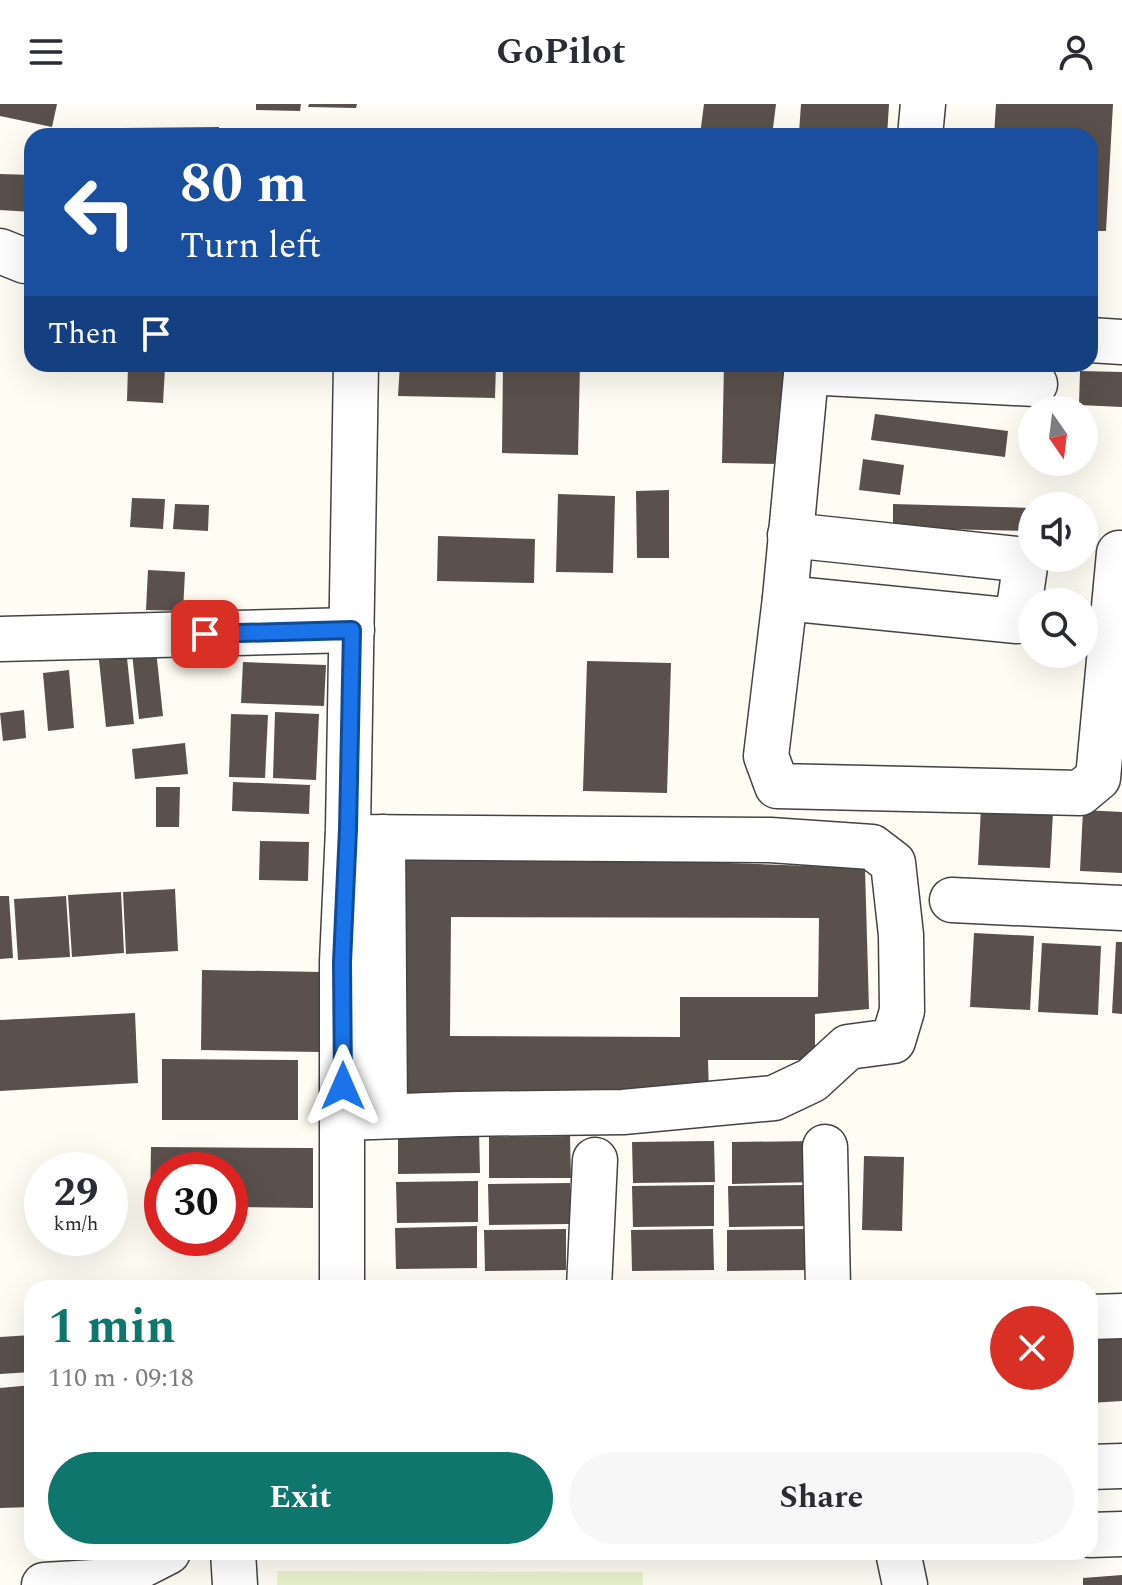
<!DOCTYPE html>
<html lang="en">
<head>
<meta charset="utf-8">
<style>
	body { margin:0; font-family:Spectral,serif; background:#f7f7f7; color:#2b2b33; height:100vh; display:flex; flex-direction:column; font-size:30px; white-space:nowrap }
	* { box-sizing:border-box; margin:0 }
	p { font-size:26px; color:#7c7c81 }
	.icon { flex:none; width:44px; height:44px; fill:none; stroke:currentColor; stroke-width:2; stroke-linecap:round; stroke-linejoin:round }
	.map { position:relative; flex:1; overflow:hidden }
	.panel { position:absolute; left:24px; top:1176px; width:1074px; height:280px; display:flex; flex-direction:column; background:#fff; border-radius:24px; box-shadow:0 8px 32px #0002 }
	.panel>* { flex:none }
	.top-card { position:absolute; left:24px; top:24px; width:1074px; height:244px; border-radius:24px; box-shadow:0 8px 32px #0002; background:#1a4fa0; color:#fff; overflow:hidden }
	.needle { width:52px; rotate:166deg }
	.fabs { position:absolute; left:1018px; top:292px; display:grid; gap:16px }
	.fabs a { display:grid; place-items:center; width:80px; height:80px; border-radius:50%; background:#fff; box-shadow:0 8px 32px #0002; font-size:40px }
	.speed { position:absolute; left:24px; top:1048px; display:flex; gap:16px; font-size:40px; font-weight:700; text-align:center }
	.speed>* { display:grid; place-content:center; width:104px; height:104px; border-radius:50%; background:#fff; box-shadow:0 8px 32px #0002; line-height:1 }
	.speed small { font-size:20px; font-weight:400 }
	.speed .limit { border:12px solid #d22; background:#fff; color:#111 }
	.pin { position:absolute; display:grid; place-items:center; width:68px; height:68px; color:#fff; margin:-34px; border-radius:16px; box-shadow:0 4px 12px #0006 }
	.me { position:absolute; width:88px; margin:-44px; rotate:0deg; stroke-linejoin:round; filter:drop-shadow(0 0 6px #0008) }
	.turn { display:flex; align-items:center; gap:28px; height:168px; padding:0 24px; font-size:36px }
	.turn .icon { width:104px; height:104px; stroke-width:2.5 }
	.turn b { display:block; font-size:56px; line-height:68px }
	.then { display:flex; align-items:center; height:76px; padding:0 24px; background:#0003; gap:16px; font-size:30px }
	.round { display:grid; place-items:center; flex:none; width:84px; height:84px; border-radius:42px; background:#f7f7f7 }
	.summary { display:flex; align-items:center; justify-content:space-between; height:136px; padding:0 24px }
	h1 { font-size:48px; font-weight:700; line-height:60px; color:#0f766e }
	.action { display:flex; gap:16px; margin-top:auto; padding:16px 24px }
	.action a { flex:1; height:92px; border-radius:48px; background:#0f766e; color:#fff; font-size:32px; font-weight:700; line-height:92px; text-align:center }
	.action a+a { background:#f7f7f7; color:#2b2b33 }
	header { display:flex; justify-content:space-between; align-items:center; height:104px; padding:0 24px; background:#fff; font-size:36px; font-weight:700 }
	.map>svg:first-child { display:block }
</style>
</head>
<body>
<header><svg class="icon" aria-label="menu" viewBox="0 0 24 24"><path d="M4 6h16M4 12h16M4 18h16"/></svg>GoPilot<svg class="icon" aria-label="person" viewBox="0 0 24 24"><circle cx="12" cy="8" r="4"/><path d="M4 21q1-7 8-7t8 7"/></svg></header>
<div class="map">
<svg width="1122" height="1481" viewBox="0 0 1122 1481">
	<rect width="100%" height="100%" fill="#fffcf3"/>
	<polygon fill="#e8f3cc" points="277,1467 643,1468 643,1481 277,1481"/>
	<g fill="#5a504c" fill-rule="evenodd">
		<polygon points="0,0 57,0 52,23 0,12"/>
		<polygon points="256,0 301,0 300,7 256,6"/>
		<polygon points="309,0 357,0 356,4 308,3"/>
		<polygon points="704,0 776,0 772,32 700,31"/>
		<polygon points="801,0 889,0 887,32 799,29"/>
		<polygon points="996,0 1113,0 1106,127 1090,127 1090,32 994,32"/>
		<polygon points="219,23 219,32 124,32 124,24"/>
		<polygon points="0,70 32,71 32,108 0,106"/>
		<polygon points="400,260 496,260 495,294 398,292"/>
		<polygon points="503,260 580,260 578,351 502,349"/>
		<polygon points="724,260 784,260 781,360 722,359"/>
		<polygon points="128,262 165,264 163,299 127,297"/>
		<polygon points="1080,267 1122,268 1122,303 1079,301"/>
		<polygon points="875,310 1008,327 1005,353 871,336"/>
		<polygon points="863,355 904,361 900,391 859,386"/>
		<polygon points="669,386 669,454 637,454 636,387"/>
		<polygon points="558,390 615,392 613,469 556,468"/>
		<polygon points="132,394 165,395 163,425 130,423"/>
		<polygon points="175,400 209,401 208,427 173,425"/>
		<polygon points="893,400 1031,404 1030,427 893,424"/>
		<polygon points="438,432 535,435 534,479 437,477"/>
		<polygon points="148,466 185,468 183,507 146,506"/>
		<polygon points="156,546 163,612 139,615 132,549"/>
		<polygon points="127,554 134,620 106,623 99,556"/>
		<polygon points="587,557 671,559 667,689 583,687"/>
		<polygon points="243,558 326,561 324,602 241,599"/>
		<polygon points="69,566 74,624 48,627 43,569"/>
		<polygon points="24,606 26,634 3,637 0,609"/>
		<polygon points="275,608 319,610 316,676 273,674"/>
		<polygon points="231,610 268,611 265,674 229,673"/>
		<polygon points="185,639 188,670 135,675 132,645"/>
		<polygon points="233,678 310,681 309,710 232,707"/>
		<polygon points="156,683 180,683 179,723 156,723"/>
		<polygon points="981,704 1053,708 1050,764 978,761"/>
		<polygon points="1083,706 1122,708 1122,769 1080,767"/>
		<polygon points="260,737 309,738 308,777 259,776"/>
		<path d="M393,747L865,764L869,905L815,910V956H708L709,990L393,999ZM451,813L819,814L818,893H680V933L450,932Z"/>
		<polygon points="175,785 178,847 126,850 123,788"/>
		<polygon points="121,788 124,849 72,853 68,791"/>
		<polygon points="0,792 9,792 13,854 0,855"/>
		<polygon points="66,792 70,853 18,856 14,795"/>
		<polygon points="974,829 1034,832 1030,906 970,903"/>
		<polygon points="1116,838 1122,838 1122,910 1112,909"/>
		<polygon points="1042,839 1101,842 1098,911 1038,908"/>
		<polygon points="202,866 323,868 321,948 201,946"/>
		<polygon points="135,909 138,979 0,987 0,916"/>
		<polygon points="162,955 298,956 298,1016 162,1016"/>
		<polygon points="479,1028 480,1069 398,1070 398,1029"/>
		<polygon points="570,1032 571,1074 489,1074 489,1033"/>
		<polygon points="714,1037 715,1078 633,1079 632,1038"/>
		<polygon points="814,1037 814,1078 732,1080 732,1038"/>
		<polygon points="151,1043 313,1044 313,1104 230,1103 230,1066 162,1066 162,1103 150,1103"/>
		<polygon points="864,1052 904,1053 902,1127 862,1126"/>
		<polygon points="478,1077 478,1118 397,1119 396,1078"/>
		<polygon points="570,1079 570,1120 489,1121 488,1080"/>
		<polygon points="714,1081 714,1122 633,1123 632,1082"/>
		<polygon points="810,1081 811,1122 729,1123 728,1082"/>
		<polygon points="477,1122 477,1164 396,1165 395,1124"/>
		<polygon points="566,1125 566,1166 485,1167 484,1126"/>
		<polygon points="713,1125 714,1166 632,1167 631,1126"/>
		<polygon points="808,1125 808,1166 727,1167 727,1126"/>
		<polygon points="1122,1228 1122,1297 1090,1299 1090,1230"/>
		<polygon points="32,1231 32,1268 0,1270 0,1233"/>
		<polygon points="32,1281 32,1403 0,1404 0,1284"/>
		<polygon points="1122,1471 1122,1481 1083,1481 1083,1474"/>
	</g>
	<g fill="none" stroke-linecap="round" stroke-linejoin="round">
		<defs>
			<g id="minor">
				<polyline points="920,32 923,0"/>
				<polyline points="0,147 25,157 32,157"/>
				<polyline points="1090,236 1122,238"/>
				<polyline points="807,260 785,494 766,652 777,682 1080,689 1098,674 1119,449"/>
				<polyline points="806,268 1035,280"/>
				<polyline points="785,494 1017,517 1026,456 790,431"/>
				<polyline points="0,535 352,526"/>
				<polyline points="383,733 385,1012"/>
				<polyline points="952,796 1122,804"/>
				<polyline points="343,1014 458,1010 623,1008 774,994 812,976 848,943 893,937 902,907 901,831 893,759 872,743 770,736 348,733"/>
				<polyline points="825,1043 828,1184"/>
				<polyline points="342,1184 342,858 348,725 356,260"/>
				<polyline points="589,1184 595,1056"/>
				<polyline points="1090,1213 1122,1212"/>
				<polyline points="1090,1363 1122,1362"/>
				<polyline points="1090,1431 1122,1430"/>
				<polyline points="233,1448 235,1481"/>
				<polyline points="898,1448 905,1481"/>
				<polyline points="44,1481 111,1477 168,1448"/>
			</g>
		</defs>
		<use href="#minor" stroke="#434343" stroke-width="47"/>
		<use href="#minor" stroke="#fff" stroke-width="44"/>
	</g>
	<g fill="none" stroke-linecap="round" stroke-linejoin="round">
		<defs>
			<polyline id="route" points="205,530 352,526 348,725 342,858 343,982"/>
		</defs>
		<use href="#route" stroke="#114b97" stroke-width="20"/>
		<use href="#route" stroke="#1a73e8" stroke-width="14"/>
	</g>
</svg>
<div class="fabs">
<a><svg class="needle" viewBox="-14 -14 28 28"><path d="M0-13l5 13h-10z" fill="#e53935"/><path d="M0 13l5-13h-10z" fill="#7c7c81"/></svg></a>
<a><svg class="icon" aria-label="sound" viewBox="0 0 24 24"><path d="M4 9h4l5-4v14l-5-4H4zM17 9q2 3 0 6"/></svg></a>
<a><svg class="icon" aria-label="search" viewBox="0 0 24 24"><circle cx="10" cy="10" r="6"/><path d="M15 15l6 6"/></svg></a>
</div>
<div class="speed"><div>29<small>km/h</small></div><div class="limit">30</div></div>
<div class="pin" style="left:205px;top:530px;background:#d93025"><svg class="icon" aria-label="arrive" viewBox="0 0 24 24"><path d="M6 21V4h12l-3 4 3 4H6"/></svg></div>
<svg class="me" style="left:343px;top:982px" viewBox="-20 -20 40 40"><path d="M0-17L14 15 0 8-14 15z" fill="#1a73e8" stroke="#fff" stroke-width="4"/></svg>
<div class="top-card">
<div class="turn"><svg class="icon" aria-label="left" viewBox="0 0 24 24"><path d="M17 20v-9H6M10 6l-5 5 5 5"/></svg><div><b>80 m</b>Turn left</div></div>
<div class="then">Then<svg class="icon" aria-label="arrive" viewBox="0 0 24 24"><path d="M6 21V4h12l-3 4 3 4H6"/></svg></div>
</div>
<section class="panel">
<div class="summary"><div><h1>1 min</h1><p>110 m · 09:18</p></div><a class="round" style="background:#d93025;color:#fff"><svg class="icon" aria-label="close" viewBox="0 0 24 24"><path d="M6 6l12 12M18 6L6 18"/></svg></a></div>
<div class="action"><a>Exit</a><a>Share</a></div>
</section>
</div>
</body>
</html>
